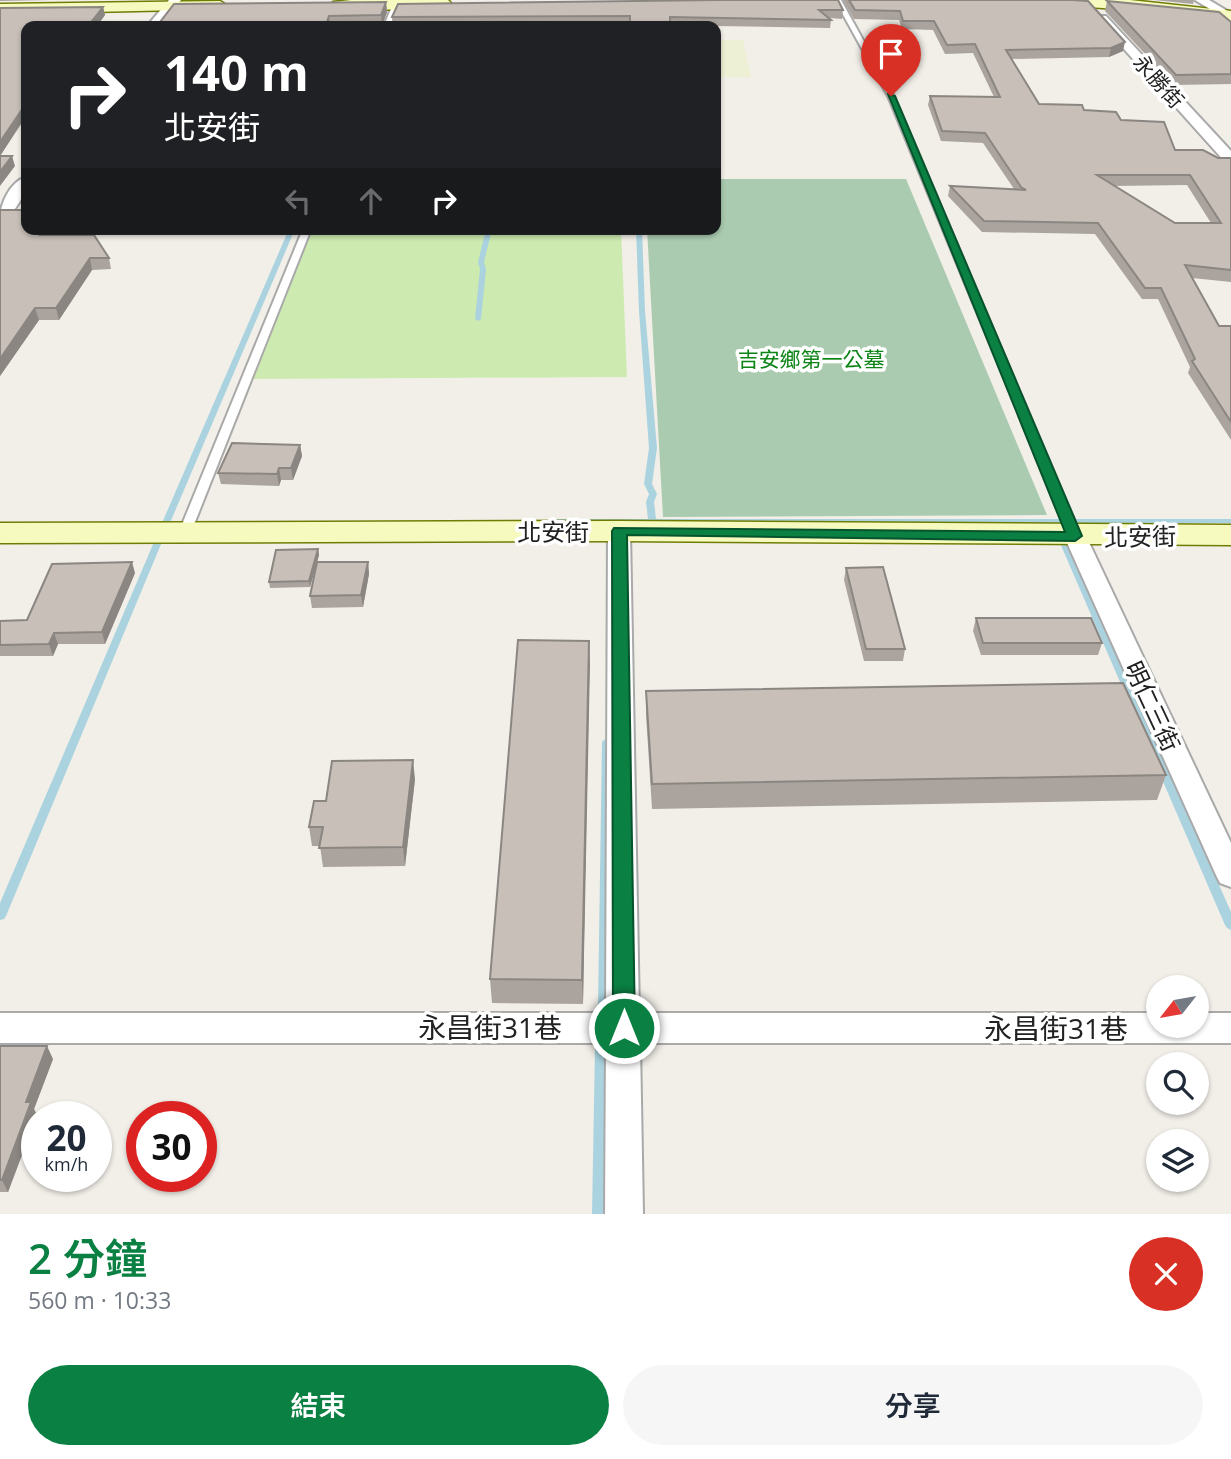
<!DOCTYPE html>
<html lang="zh-TW">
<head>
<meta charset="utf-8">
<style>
	body { margin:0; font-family:"Open Sans","Noto Sans TC",sans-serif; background:#f6f6f7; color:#1f2937; height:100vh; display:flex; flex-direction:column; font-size:26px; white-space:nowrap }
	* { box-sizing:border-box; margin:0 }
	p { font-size:23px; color:#747a83 }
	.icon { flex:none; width:38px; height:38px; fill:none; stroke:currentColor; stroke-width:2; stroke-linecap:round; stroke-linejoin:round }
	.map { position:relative; height:1214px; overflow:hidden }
	.drawer { display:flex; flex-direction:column; background:#fff; flex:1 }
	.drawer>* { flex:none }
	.hud { position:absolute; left:21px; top:21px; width:700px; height:214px; border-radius:14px; box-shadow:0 2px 5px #0004; background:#202124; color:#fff; overflow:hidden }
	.needle { width:46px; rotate:239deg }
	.buttons { position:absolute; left:1146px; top:975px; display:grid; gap:14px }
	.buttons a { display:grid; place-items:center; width:63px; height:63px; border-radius:50%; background:#fff; box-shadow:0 2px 5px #0004; font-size:35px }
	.speed { position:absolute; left:21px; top:1101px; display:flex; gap:14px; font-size:35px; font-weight:700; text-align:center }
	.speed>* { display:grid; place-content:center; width:91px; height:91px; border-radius:50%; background:#fff; box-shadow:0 2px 5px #0004; line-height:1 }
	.speed small { font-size:18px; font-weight:400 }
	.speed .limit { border:10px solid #d22; background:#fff; color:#111 }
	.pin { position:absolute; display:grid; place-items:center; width:60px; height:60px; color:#fff; margin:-72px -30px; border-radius:50% 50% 50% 0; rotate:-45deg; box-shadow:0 0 7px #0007 }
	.pin .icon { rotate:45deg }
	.me { position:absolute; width:77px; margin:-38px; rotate:0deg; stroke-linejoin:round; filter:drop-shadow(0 0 5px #0008) }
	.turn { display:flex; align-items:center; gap:24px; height:147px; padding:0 28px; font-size:32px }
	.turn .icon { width:91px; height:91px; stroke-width:2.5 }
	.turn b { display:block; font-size:49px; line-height:60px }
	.lanes { display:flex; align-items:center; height:66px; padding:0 28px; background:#0003; justify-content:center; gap:35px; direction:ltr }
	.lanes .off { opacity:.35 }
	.round { display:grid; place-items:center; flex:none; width:74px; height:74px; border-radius:37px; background:#f6f6f7 }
	.head { display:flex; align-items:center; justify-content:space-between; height:119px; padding:0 28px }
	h1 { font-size:42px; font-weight:600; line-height:52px; color:#0b8043 }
	.cta { display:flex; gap:14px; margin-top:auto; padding:14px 28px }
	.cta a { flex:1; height:80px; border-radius:42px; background:#0b8043; color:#fff; font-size:28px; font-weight:600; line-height:80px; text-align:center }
	.cta a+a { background:#f6f6f7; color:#1f2937 }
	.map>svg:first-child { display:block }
</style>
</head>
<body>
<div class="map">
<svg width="1231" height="1214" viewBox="0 0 1231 1214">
	<rect width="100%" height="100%" fill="#f2efe9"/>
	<polygon fill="#eef0d5" points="716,40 743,40 751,77 716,77"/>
	<polygon fill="#cdebb0" points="308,229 621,229 627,377 252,379"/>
	<polygon fill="#aacbaf" points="716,179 906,179 1047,515 663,517 647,229 716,229"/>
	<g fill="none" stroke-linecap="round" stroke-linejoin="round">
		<g fill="#aad3df" fill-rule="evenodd">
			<polygon points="289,229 295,229 167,530 163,532 160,532 159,530"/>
			<polygon points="486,229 492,229 484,262 486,269 481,319 478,321 475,319 480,269 478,262"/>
			<polygon points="636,229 642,229 645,311 657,448 652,484 657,494 654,502 656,519 1231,519 1231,523 547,523 546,521 550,519 648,519 646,502 649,494 644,484 649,448 639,311"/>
			<polygon points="157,535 163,535 164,537 6,916 4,919 0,920 0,903"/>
			<polygon points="1061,541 1067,541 1068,543 1231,912 1231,930 1227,928 1225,925 1060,543"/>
			<polygon points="607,739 610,740 612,742 610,1006 608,1010 604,1011 600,1010 598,1006 602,742 604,740"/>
			<polygon points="601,1042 605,1043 607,1047 606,1214 592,1214 595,1047 597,1043"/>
		</g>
		<defs>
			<g id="lane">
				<polygon points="835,0 841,0 894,96 1081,536 1079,538 1071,538 1069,536 888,96"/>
				<polygon points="396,2 399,4 390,26 384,26 393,4"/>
				<polygon points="303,229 311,229 191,532 185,535 181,534 179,532"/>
			</g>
			<g id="street">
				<polygon points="169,0 181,0 159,26 147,26"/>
				<polygon points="1195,0 1209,0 1231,13 1231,22"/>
				<polygon points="1098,16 1106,16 1231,151 1231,164 1226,163 1098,20"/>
				<path d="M26,177C27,192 16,215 0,219C0,204 10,182 26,177Z"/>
				<polygon points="619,524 627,526 630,531 639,1013 1158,1013 1158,1026 1197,1026 1197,1013 1231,1013 1231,1043 640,1043 643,1214 605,1214 606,1043 0,1043 0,1013 606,1013 608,531 611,526"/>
				<polygon points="1075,529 1083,531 1086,536 1231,843 1231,887 1220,883 1216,875 1064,536 1067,531"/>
			</g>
			<g id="secondary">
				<polygon points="351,0 448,0 452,4 444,9 339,10 331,5 333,2"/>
				<polygon points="1051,0 1130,0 1231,11 1231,21 1146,11 1059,5"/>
				<polygon points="220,1 228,6 226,9 0,14 0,4"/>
				<polygon points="619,521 1231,525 1231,545 619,541 0,543 0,523"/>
			</g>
		</defs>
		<use href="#lane" stroke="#a9a9a9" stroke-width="4"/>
		<use href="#street" stroke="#a9a9a9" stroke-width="4"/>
		<use href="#secondary" stroke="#707d05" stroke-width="3"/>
		<use href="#lane" fill="#fff" fill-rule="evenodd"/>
		<use href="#street" fill="#fff" fill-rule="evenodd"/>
		<use href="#secondary" fill="#f7fabf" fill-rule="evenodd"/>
	</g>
	<g fill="#aba49e" fill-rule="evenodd">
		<polygon points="0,0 51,0 0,1"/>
		<polygon points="717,0 843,10 842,19 829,18 831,20 830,28 716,26 630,26 630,25 393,26 392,17"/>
		<path d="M843,0H1072L1123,51L1109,57L1011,59L1039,104L1084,110L1121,120L1175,150L1218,158H1231V282L1192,278L1219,326H1231V440L1188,373L1190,367L1158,299H1142L1095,234L982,232L948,196L950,186L1014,189L983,143L941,141L928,105L930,96L994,97L973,53L945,54L933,30L902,29L899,20L854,19ZM1187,185L1211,223H1175L1113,186Z"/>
		<polygon points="1154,0 1194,0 1193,4"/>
		<polygon points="1107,1 1231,22 1231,84 1174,85 1105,11"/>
		<polygon points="386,2 387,12 382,26 157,26"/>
		<polygon points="103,7 105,15 97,26 26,26 26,117 0,156 0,8"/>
		<polygon points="0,210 50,235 109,258 111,269 92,270 59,320 39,320 0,376"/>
		<polygon points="300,445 302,456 293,480 281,480 279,486 221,484 218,473"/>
		<polygon points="318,549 319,555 310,587 270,588 269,582"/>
		<polygon points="368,562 369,574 363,607 312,608 310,596"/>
		<polygon points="846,568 905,649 903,661 864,661 844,580"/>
		<polygon points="135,573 105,644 58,644 53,656 0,656 0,621 27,620"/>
		<polygon points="976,618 1102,643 1098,655 981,655 973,631"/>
		<polygon points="589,641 583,1004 492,1003 490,979"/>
		<polygon points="646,691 1166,775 1157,800 652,809 646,715"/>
		<polygon points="415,779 405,866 323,867 320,846 312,846 309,827 326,801"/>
		<polygon points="0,1046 53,1059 34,1109 37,1115 8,1192 0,1192"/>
	</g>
	<g fill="#8b8681">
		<polygon points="386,2 387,12 382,26 381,15"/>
		<polygon points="103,7 105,15 97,26 88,26"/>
		<polygon points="329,16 330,26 326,26 326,25"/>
		<polygon points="1125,42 1123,51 1109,57 1111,48"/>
		<polygon points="23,108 25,117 0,156 0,142"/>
		<polygon points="12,156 15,166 0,186 0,172"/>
		<polygon points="44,229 54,229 43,246 40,235"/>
		<polygon points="90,258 92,270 59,320 56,308"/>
		<polygon points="35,308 39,320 0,376 0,359"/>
		<polygon points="300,445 302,456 293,480 291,468"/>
		<polygon points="279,468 281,480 279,486 277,474"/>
		<polygon points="318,549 319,555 310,587 309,581"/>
		<polygon points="132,562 135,573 105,644 102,632"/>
		<polygon points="368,562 369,574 363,607 361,595"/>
		<polygon points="54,633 58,644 53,656 49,644"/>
		<polygon points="589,641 590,664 583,1004 582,980"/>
		<polygon points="413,760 415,779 405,866 403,847"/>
		<polygon points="47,1046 53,1059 34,1109 37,1115 8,1192 2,1180 26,1102"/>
	</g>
	<g fill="#c7bfb8" stroke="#8b8681" stroke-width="2" fill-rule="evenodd">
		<polygon points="717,0 838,0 843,10 819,10 831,20 670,17 670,26 647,26 647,23 630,23 630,16 392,17 398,4"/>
		<path d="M849,0H1072L1088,1L1125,42L1111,48L1006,50L1039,104L1082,105L1084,110L1116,112L1121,120L1164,122L1175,150H1203L1218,158H1231V270L1185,265L1219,326H1231V422L1192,361L1195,359L1161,288H1145L1098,223L984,221L950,186L1026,190L1021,187L985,133L942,131L930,96L1000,97L975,44L947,45L934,21H903L900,11L855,10ZM1097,175H1190L1221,223H1175Z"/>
		<polygon points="1107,1 1219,12 1231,22 1231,74 1176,75"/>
		<polygon points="386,2 381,15 329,16 326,25 319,25 318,26 157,26 174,4"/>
		<polygon points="103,7 88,26 26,26 26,108 23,108 0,142 0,8"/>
		<polygon points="0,156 12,156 0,172"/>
		<polygon points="0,210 26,210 26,229 44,229 40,235 94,235 109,258 90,258 56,308 35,308 0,359"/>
		<polygon points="232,443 300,445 291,468 279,468 277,474 218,473"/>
		<polygon points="318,549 309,581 269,582 276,550"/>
		<polygon points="132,562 102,632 54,633 49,644 0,645 0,621 27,620 52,564"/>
		<polygon points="317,562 368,562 361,595 310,596"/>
		<polygon points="883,567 905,649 866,649 846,568"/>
		<polygon points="976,618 1091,618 1102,643 983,643"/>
		<polygon points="518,640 589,641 582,980 490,979"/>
		<polygon points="1123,683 1166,775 652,784 646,691"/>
		<polygon points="413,760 403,847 319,848 323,827 309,827 314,801 326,801 332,761"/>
		<polygon points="0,1046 47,1046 26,1102 31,1102 2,1180 0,1180"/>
	</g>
	<polygon fill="#0b8043" stroke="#07532c" stroke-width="2" points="888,94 895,96 1082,536 1075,541 627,535 635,1028 631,1034 624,1037 616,1034 613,1028 612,531 614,528 1065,532"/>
	<g text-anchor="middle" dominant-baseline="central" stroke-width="7" stroke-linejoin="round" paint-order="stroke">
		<g font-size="21" fill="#222" stroke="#fff">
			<text transform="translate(1159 81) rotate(48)">永勝街</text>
		</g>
		<g font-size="21" fill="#0c8416" stroke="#fff">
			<text x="811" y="359">吉安鄉第一公墓</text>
		</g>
		<g font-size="24" fill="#222" stroke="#fff">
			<text x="553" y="531">北安街</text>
			<text transform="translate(1140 536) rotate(-1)">北安街</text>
			<text transform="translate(1153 706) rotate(65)">明仁三街</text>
		</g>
		<g font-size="28" fill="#222" stroke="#fff">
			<text x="490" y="1027">永昌街31巷</text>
			<text x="1056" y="1028">永昌街31巷</text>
		</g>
	</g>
</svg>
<div class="buttons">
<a><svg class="needle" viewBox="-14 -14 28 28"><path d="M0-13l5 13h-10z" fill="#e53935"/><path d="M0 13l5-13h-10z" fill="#747a83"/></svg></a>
<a><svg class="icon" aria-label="search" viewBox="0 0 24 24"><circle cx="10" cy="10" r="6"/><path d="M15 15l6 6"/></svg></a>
<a><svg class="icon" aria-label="layers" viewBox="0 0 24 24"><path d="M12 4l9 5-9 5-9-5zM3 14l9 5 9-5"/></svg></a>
</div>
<div class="speed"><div>20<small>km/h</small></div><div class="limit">30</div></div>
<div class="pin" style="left:891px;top:96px;background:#d93025"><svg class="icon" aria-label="arrive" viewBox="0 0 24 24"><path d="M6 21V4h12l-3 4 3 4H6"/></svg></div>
<svg class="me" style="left:624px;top:1028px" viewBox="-20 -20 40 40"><circle r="17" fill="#0b8043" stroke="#fff" stroke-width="3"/><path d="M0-11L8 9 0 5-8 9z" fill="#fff"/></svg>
<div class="hud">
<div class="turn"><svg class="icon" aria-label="right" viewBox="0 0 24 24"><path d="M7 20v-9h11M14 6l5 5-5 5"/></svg><div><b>140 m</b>北安街</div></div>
<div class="lanes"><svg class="icon off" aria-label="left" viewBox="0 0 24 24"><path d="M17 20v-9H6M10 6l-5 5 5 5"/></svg><svg class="icon off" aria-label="ahead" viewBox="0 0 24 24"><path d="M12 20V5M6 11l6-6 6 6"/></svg><svg class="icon" aria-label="right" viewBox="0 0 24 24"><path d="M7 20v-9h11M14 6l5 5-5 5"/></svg></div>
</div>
</div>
<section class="drawer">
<div class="head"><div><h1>2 分鐘</h1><p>560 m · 10:33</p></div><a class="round" style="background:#d93025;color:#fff"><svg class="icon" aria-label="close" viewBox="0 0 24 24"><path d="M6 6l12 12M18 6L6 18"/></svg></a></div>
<div class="cta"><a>結束</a><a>分享</a></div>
</section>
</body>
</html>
